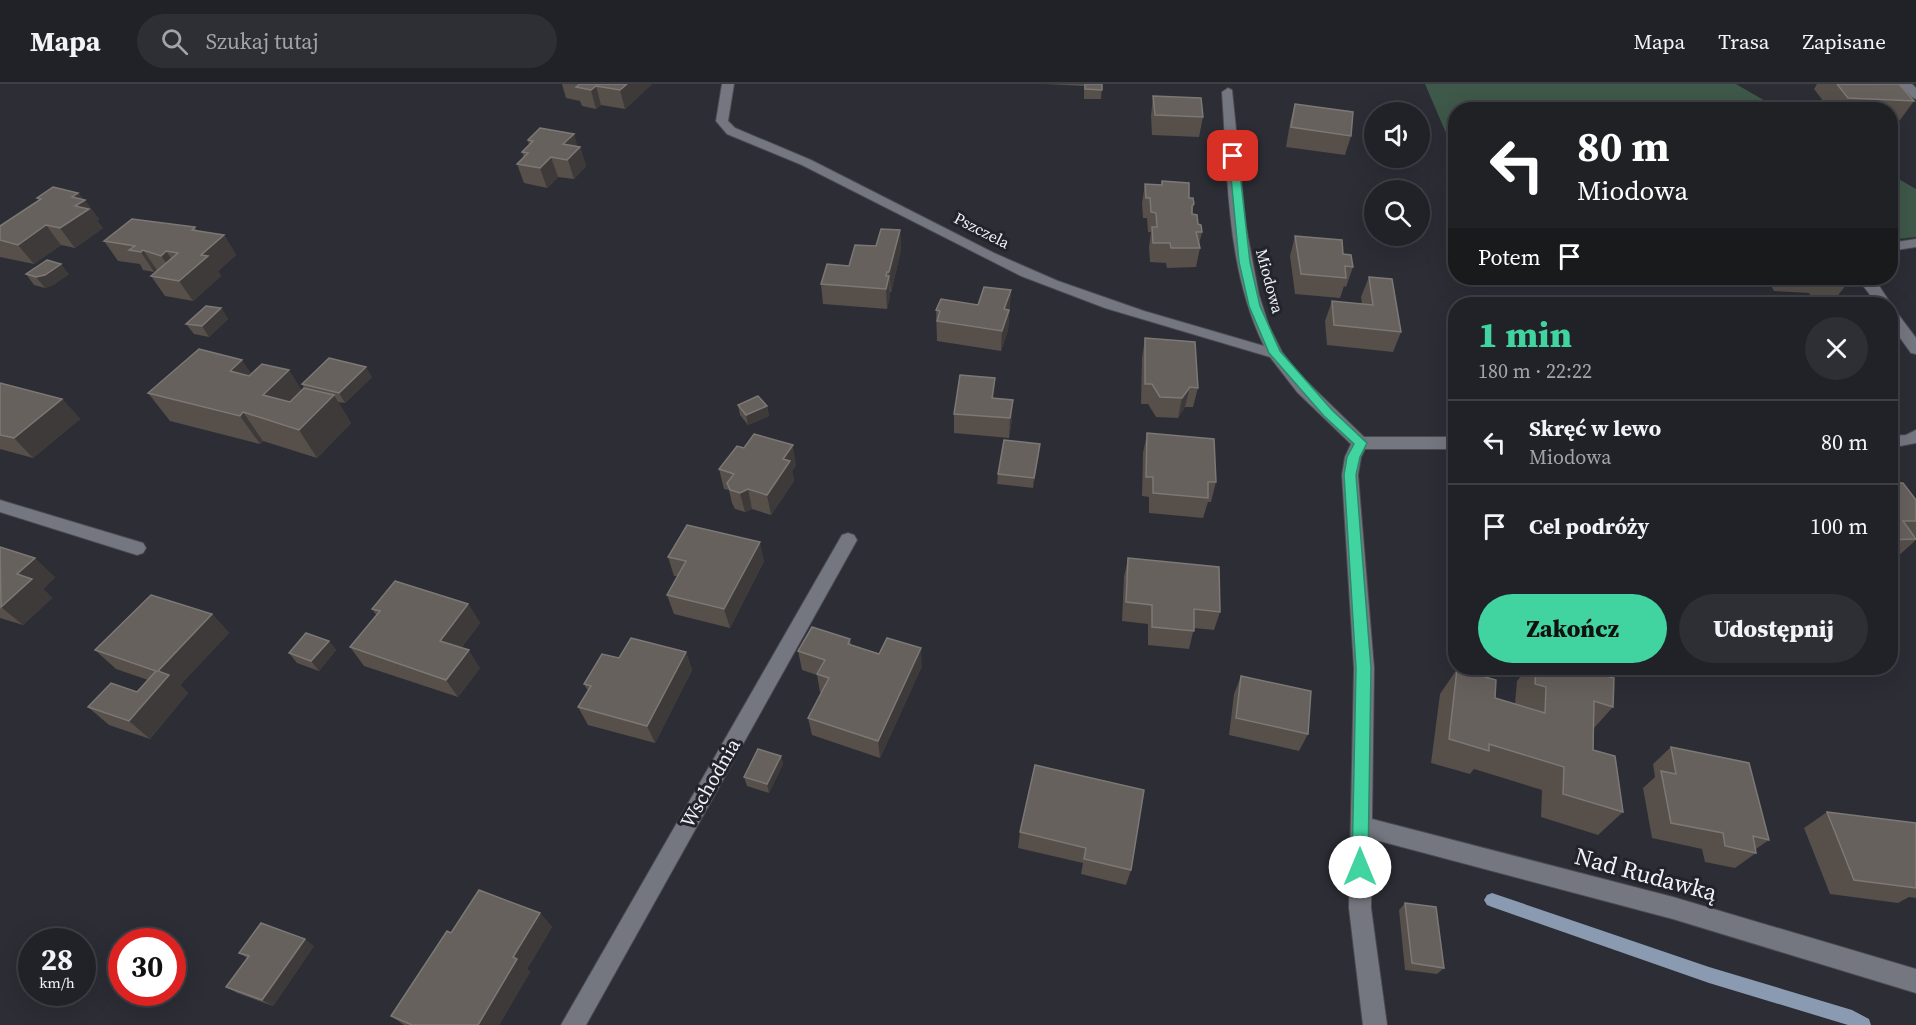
<!DOCTYPE html>
<html lang="pl">
<head>
<meta charset="utf-8">
<style>
	body { margin:0; font-family:"Source Serif 4",serif; background:#2d2f34; color:#f1f3f6; height:100vh; display:flex; flex-direction:column; font-size:22px; white-space:nowrap }
	* { box-sizing:border-box; margin:0 }
	p { font-size:20px; color:#a2a4a8 }
	.icon { flex:none; width:33px; height:33px; fill:none; stroke:currentColor; stroke-width:2; stroke-linecap:round; stroke-linejoin:round }
	.map { position:relative; flex:1; overflow:hidden }
	.details { position:absolute; left:1448px; top:213px; width:450px; height:378px; display:flex; flex-direction:column; background:#212228; border-radius:24px; box-shadow:0 6px 24px #0002,0 0 0 2px #3e3f45 }
	.details>* { flex:none }
	.guide { position:absolute; left:1448px; top:18px; width:450px; height:183px; border-radius:24px; box-shadow:0 6px 24px #0002,0 0 0 2px #3e3f45; background:#202124; color:#fff; overflow:hidden }
	.controls { position:absolute; left:1364px; top:18px; display:grid; gap:12px }
	.controls a { display:grid; place-items:center; width:66px; height:66px; border-radius:50%; background:#212228; box-shadow:0 6px 24px #0002,0 0 0 2px #3e3f45; font-size:30px }
	.speed { position:absolute; left:18px; top:844px; display:flex; gap:12px; font-size:30px; font-weight:700; text-align:center }
	.speed>* { display:grid; place-content:center; width:78px; height:78px; border-radius:50%; background:#212228; box-shadow:0 6px 24px #0002,0 0 0 2px #3e3f45; line-height:1 }
	.speed small { font-size:15px; font-weight:400 }
	.speed .limit { border:9px solid #d22; background:#fff; color:#111 }
	.pin { position:absolute; display:grid; place-items:center; width:51px; height:51px; color:#fff; margin:-26px; border-radius:12px; box-shadow:0 3px 9px #0006 }
	.me { position:absolute; width:66px; margin:-33px; rotate:0deg; stroke-linejoin:round; filter:drop-shadow(0 0 4px #0008) }
	.turn { display:flex; align-items:center; gap:21px; height:126px; padding:0 30px; font-size:27px }
	.turn .icon { width:78px; height:78px; stroke-width:2.5 }
	.turn b { display:block; font-size:42px; line-height:51px }
	.then { display:flex; align-items:center; height:57px; padding:0 30px; background:#0003; gap:12px; font-size:22px }
	.round { display:grid; place-items:center; flex:none; width:63px; height:63px; border-radius:32px; background:#2d2f34 }
	.head { display:flex; align-items:center; justify-content:space-between; height:102px; padding:0 30px }
	h1 { font-size:36px; font-weight:800; line-height:45px; color:#41d4a1 }
	.button { display:flex; gap:12px; margin-top:auto; padding:12px 30px }
	.button a { flex:1; height:69px; border-radius:36px; background:#41d4a1; color:#111; font-size:24px; font-weight:800; line-height:69px; text-align:center }
	.button a+a { background:#2d2f34; color:#f1f3f6 }
	ul { padding:0; list-style:none }
	li { display:flex; align-items:center; gap:18px; height:84px; padding:0 30px; border-top:2px solid #3e3f45 }
	li div { flex:1 }
	li b { display:block; font-size:22px }
	li em { font-style:normal }
	header { display:flex; align-items:center; gap:36px; box-sizing:border-box; height:84px; padding:0 30px; background:#212228; border-bottom:2px solid #3e3f45 }
	header strong { font-size:28px }
	nav { display:flex; gap:33px; margin-inline-start:auto; font-size:21px }
	.search { width:420px; height:54px; background:#2d2f34; display:flex; align-items:center; gap:15px; box-sizing:border-box; padding:0 21px; border-radius:33px; color:#a2a4a8; font-size:22px }
	.map>svg:first-child { display:block }
</style>
</head>
<body>
<header>
<strong>Mapa</strong>
<div class="search"><svg class="icon" aria-label="search" viewBox="0 0 24 24"><circle cx="10" cy="10" r="6"/><path d="M15 15l6 6"/></svg>Szukaj tutaj</div>
<nav><a>Mapa</a><a>Trasa</a><a>Zapisane</a></nav>
</header>
<div class="map">
<svg width="1916" height="941" viewBox="0 0 1916 941">
	<rect width="100%" height="100%" fill="#2c2d35"/>
	<g fill="#3e5849">
		<polygon points="1425,0 1736,0 1779,25 1455,26 1455,70"/>
		<polygon points="1890,90 1916,105 1916,153 1890,156"/>
	</g>
	<g fill="none" stroke-linecap="round" stroke-linejoin="round">
		<polygon fill="#899ab1" fill-rule="evenodd" points="1492,809 1709,883 1852,926 1869,935 1871,941 1848,941 1709,899 1492,823 1487,821 1484,816 1487,811"/>
		<defs>
			<g id="street">
				<path d="M722,0H734L728,37L735,44L811,76L994,169L1058,197L1144,227L1264,262C1226,184 1228,93 1222,8L1228,4L1232,6L1246,143L1259,211L1269,242L1282,268L1298,289L1364,353H1455V365H1365L1361,373L1358,391L1374,584L1372,735L1673,813L1916,885V909L1673,835L1372,755L1371,824L1387,941H1363L1349,824L1354,584L1342,391L1345,373L1351,360L1297,308L1270,273L1105,224L1021,192L802,81L727,50L716,37Z"/>
				<polygon points="1899,0 1912,0 1916,4 1916,15 1912,13"/>
				<polygon points="1916,155 1916,163 1890,167 1890,159"/>
				<polygon points="1860,194 1874,194 1891,220 1890,222 1877,220 1861,199"/>
				<polygon points="1890,224 1895,226 1916,254 1916,270 1911,269 1890,240"/>
				<polygon points="1916,346 1916,359 1890,364 1890,352 1906,351"/>
				<polygon points="0,416 143,459 146,464 143,469 137,471 0,428"/>
				<polygon points="848,449 854,451 857,456 586,941 561,941 842,451"/>
			</g>
		</defs>
		<use href="#street" stroke="#494b51" stroke-width="2"/>
		<use href="#street" fill="#757780" fill-rule="evenodd"/>
	</g>
	<g fill="#564f4a">
		<polygon points="562,0 652,0 625,25 601,21 596,25 582,22 580,17 566,14"/>
		<polygon points="1045,0 1102,0 1101,15 1084,15 1084,2"/>
		<polygon points="1817,0 1899,0 1914,17 1900,36 1890,36 1890,26 1830,26 1814,5"/>
		<polygon points="1153,12 1203,33 1199,53 1152,51 1151,32"/>
		<polygon points="1295,20 1351,52 1345,71 1286,63 1290,39"/>
		<polygon points="1389,23 1415,28 1387,28"/>
		<polygon points="1374,48 1374,62 1372,54"/>
		<polygon points="574,50 577,62 580,63 586,82 574,95 558,93 547,104 524,99 517,80 524,74 522,68 529,61 528,56"/>
		<polygon points="1162,97 1189,114 1194,120 1192,130 1202,148 1199,160 1200,164 1196,183 1167,184 1166,179 1150,178 1149,163 1151,148 1148,148 1147,134 1143,134 1142,119 1145,100 1161,101"/>
		<polygon points="78,109 99,135 97,137 103,144 75,164 61,161 34,180 0,173 0,142 39,116 37,114"/>
		<polygon points="195,143 197,147 224,151 236,171 218,187 221,192 193,217 165,212 151,192 158,186 154,188 143,186 140,180 118,177 104,157"/>
		<polygon points="900,146 901,166 891,208 890,208 890,212 887,225 823,220 821,200 849,182"/>
		<polygon points="1295,152 1343,170 1353,183 1346,203 1344,202 1340,214 1295,210 1290,172"/>
		<polygon points="26,190 69,190 53,201 45,204 34,201"/>
		<polygon points="1369,193 1401,248 1393,268 1327,261 1325,237 1332,217 1362,220 1361,213"/>
		<polygon points="1767,194 1850,194 1851,195 1835,215 1811,213 1809,209 1774,207"/>
		<polygon points="1011,206 1008,246 1001,267 937,257 936,226 978,221"/>
		<polygon points="221,224 228,235 209,253 194,250 186,240"/>
		<polygon points="1145,254 1198,304 1193,323 1185,323 1178,334 1156,333 1148,320 1141,320 1142,274"/>
		<polygon points="251,290 302,306 304,304 302,300 372,293 345,319 338,318 351,339 317,374 263,357 260,360 170,337 148,309"/>
		<polygon points="0,299 62,315 80,335 33,374 0,365"/>
		<polygon points="994,314 1012,335 1009,354 954,349 954,330"/>
		<polygon points="738,321 767,322 769,332 748,341 740,331"/>
		<polygon points="1147,349 1216,398 1211,418 1208,418 1203,434 1149,429 1149,413 1142,412 1143,369"/>
		<polygon points="1039,370 1033,404 997,400 998,390"/>
		<polygon points="796,381 792,387 794,397 771,431 752,425 745,428 735,425 732,419 729,406 724,405 719,385"/>
		<polygon points="1890,399 1916,416 1916,452 1915,453 1916,456 1896,474 1890,474"/>
		<polygon points="0,463 55,493 43,505 52,514 23,541 0,534"/>
		<polygon points="668,473 764,477 730,544 674,530 667,511 678,492 674,492"/>
		<polygon points="1128,474 1220,528 1214,546 1194,544 1189,565 1148,561 1148,540 1122,537 1124,493"/>
		<polygon points="468,520 480,539 461,564 480,584 458,613 364,582 350,563 377,532 372,525"/>
		<polygon points="212,530 229,549 180,601 188,609 150,655 109,641 88,623 137,608 148,596 116,585 95,566"/>
		<polygon points="850,555 851,561 922,582 880,674 812,651 808,634 821,608 820,608 817,591 802,586 798,567"/>
		<polygon points="329,557 336,566 319,587 297,579 289,569"/>
		<polygon points="686,568 692,586 655,659 588,641 578,623 588,607 584,600 619,574"/>
		<polygon points="1528,584 1577,584 1613,623 1594,644 1593,666 1623,728 1598,751 1541,733 1542,706 1474,685 1470,690 1431,679 1440,610 1457,585 1495,614 1515,620 1517,597"/>
		<polygon points="1241,592 1308,650 1299,667 1229,651 1234,610"/>
		<polygon points="1671,663 1769,756 1756,765 1756,769 1735,784 1705,778 1702,765 1652,754 1643,704 1655,693 1653,680"/>
		<polygon points="781,672 783,680 769,709 747,702 744,693"/>
		<polygon points="1144,706 1131,786 1126,801 1081,790 1083,779 1018,764 1020,748"/>
		<polygon points="1827,728 1916,739 1916,814 1909,813 1898,819 1830,810 1804,744"/>
		<polygon points="1405,819 1444,884 1437,890 1405,886 1399,826"/>
		<polygon points="540,829 552,843 527,885 530,888 499,941 404,941 391,932 451,849"/>
		<polygon points="314,862 273,922 237,909 226,903 247,874 239,869"/>
	</g>
	<g fill="#3e3a3a">
		<polygon points="627,0 652,0 625,25 620,6"/>
		<polygon points="596,2 601,21 596,25 591,6"/>
		<polygon points="574,50 578,65 580,63 586,82 574,95 563,60"/>
		<polygon points="551,73 558,93 547,104 540,84"/>
		<polygon points="78,109 84,117 85,116 99,135 97,137 103,144 75,164 60,144 75,122 72,113"/>
		<polygon points="46,141 61,161 34,180 18,161"/>
		<polygon points="900,146 901,166 891,208 889,188"/>
		<polygon points="224,151 236,171 218,187 221,192 193,217 179,197 201,171"/>
		<polygon points="143,166 157,186 154,188 141,168"/>
		<polygon points="166,167 180,187 175,191 161,172"/>
		<polygon points="61,180 69,190 53,201 45,204 36,193"/>
		<polygon points="887,188 888,197 889,192 890,212 887,225 886,205"/>
		<polygon points="1011,206 1008,246 1001,267 1002,247 1004,225"/>
		<polygon points="221,224 228,235 209,253 202,242"/>
		<polygon points="242,276 261,304 230,287"/>
		<polygon points="366,283 372,293 345,319 339,309"/>
		<polygon points="289,286 307,314 282,339 263,311"/>
		<polygon points="995,294 994,314 991,334 992,314"/>
		<polygon points="1190,303 1185,323 1178,334 1182,314"/>
		<polygon points="334,311 351,339 317,374 299,346"/>
		<polygon points="62,315 80,335 33,374 14,354"/>
		<polygon points="1013,316 1012,335 1009,354 1010,334"/>
		<polygon points="767,322 769,332 748,341 746,331"/>
		<polygon points="243,328 263,357 260,360 240,332"/>
		<polygon points="1040,360 1039,370 1033,404 1034,394"/>
		<polygon points="793,361 796,381 792,387 794,397 771,431 767,411 783,375"/>
		<polygon points="748,405 752,425 745,428 740,409"/>
		<polygon points="760,458 764,477 730,544 724,525"/>
		<polygon points="35,474 55,493 43,505 52,514 23,541 1,523 17,490"/>
		<polygon points="468,520 480,539 452,575 440,557"/>
		<polygon points="212,530 229,549 180,601 188,609 150,655 129,637 158,587"/>
		<polygon points="329,557 336,566 319,587 311,577"/>
		<polygon points="921,564 922,582 880,674 878,657"/>
		<polygon points="469,566 480,584 458,613 446,596"/>
		<polygon points="686,568 692,586 655,659 647,642"/>
		<polygon points="781,672 783,680 769,709 767,700"/>
		<polygon points="540,829 552,843 527,885 530,888 499,941 478,941 513,873"/>
		<polygon points="305,855 314,862 273,922 262,916"/>
	</g>
	<g fill="#66615d" stroke="#7c7875" stroke-width="1.5">
		<polygon points="580,0 627,0 620,6 596,2 591,6 576,3"/>
		<polygon points="1085,0 1102,0 1102,6 1085,5"/>
		<polygon points="1837,0 1899,0 1914,17 1848,14"/>
		<polygon points="1153,12 1201,14 1203,33 1155,31"/>
		<polygon points="1295,20 1353,28 1351,52 1291,43"/>
		<polygon points="1389,23 1412,23 1415,28 1391,28"/>
		<polygon points="540,44 574,50 563,60 580,63 567,76 551,73 540,84 517,80 528,69 522,68 533,57 528,56"/>
		<polygon points="1162,97 1189,99 1189,114 1193,114 1194,120 1192,122 1192,130 1197,131 1198,140 1201,141 1202,148 1196,148 1200,164 1171,164 1170,159 1153,159 1152,143 1157,143 1156,129 1151,128 1150,114 1146,114 1145,100 1162,101"/>
		<polygon points="53,103 78,109 72,113 85,116 75,122 89,125 60,144 46,141 18,161 0,156 0,142 41,115 37,114"/>
		<polygon points="132,135 195,143 192,146 224,151 201,171 208,172 179,197 151,192 178,169 166,167 161,172 143,166 141,168 129,166 135,162 104,157"/>
		<polygon points="881,145 900,146 889,188 887,188 886,192 889,192 886,205 821,200 827,180 849,182 855,161 876,162"/>
		<polygon points="1295,152 1342,156 1343,170 1351,171 1353,183 1345,182 1346,194 1301,190"/>
		<polygon points="47,176 61,180 45,191 36,193 26,190"/>
		<polygon points="1369,193 1392,195 1401,248 1334,241 1332,217 1373,221"/>
		<polygon points="1829,194 1850,194 1851,195"/>
		<polygon points="984,203 1011,206 1004,225 1009,226 1002,247 937,237 940,227 936,226 941,215 978,221"/>
		<polygon points="206,222 221,224 202,242 186,240"/>
		<polygon points="1145,254 1195,258 1198,304 1190,303 1182,314 1160,313 1152,300 1145,300"/>
		<polygon points="199,265 242,276 230,287 249,292 262,280 289,286 263,311 290,318 304,304 334,311 299,346 243,328 240,332 148,309"/>
		<polygon points="329,274 366,283 339,309 302,300"/>
		<polygon points="960,291 995,294 992,314 1013,316 1010,334 954,330"/>
		<polygon points="0,299 62,315 14,354 0,351"/>
		<polygon points="758,312 767,322 746,331 738,321"/>
		<polygon points="1147,349 1214,355 1216,398 1208,398 1208,414 1153,409 1153,393 1146,393"/>
		<polygon points="754,350 793,361 783,375 790,377 767,411 748,405 740,409 730,406 727,399 734,390 719,385 737,362 744,364"/>
		<polygon points="1004,356 1040,360 1034,394 998,390"/>
		<polygon points="1890,399 1903,399 1916,416 1916,437 1903,437 1916,455 1890,456"/>
		<polygon points="687,441 760,458 724,525 667,511 686,477 668,473"/>
		<polygon points="0,463 35,474 17,490 32,495 1,523"/>
		<polygon points="1128,474 1219,483 1220,528 1194,525 1194,547 1152,543 1152,521 1126,518"/>
		<polygon points="395,497 468,520 440,557 469,566 446,596 350,563 380,527 372,525"/>
		<polygon points="151,511 212,530 158,587 169,591 129,637 88,623 111,599 137,608 156,587 95,566"/>
		<polygon points="812,543 850,555 848,560 879,570 887,554 921,564 878,657 808,634 829,594 817,590 825,576 798,567"/>
		<polygon points="306,549 329,557 311,577 289,569"/>
		<polygon points="631,554 686,568 647,642 578,623 591,602 584,600 602,570 619,574"/>
		<polygon points="1536,584 1577,584 1614,594 1613,623 1594,617 1593,666 1615,672 1623,728 1563,710 1564,683 1489,660 1489,667 1449,655 1457,585 1496,596 1495,614 1545,629 1546,603 1535,600"/>
		<polygon points="1241,592 1311,607 1308,650 1236,634"/>
		<polygon points="1671,663 1749,679 1769,756 1753,752 1756,769 1725,762 1723,749 1671,739 1661,687 1676,690"/>
		<polygon points="758,665 781,672 767,700 744,693"/>
		<polygon points="1035,681 1144,706 1131,786 1084,775 1086,764 1020,748"/>
		<polygon points="1827,728 1916,739 1916,804 1854,796"/>
		<polygon points="479,806 540,829 513,873 517,875 478,941 412,941 391,932 447,847 451,849"/>
		<polygon points="1405,819 1436,823 1444,884 1412,879"/>
		<polygon points="261,839 305,855 262,916 226,903 249,872 239,869"/>
	</g>
	<polygon fill="#41d4a1" stroke="#2a8a69" stroke-width="1.5" points="1233,69 1238,72 1250,178 1260,222 1280,267 1332,326 1367,359 1360,373 1356,391 1371,584 1368,783 1366,789 1360,791 1354,789 1352,783 1356,584 1344,391 1347,373 1354,360 1324,332 1269,269 1249,222 1239,178 1229,72"/>
	<g text-anchor="middle" dominant-baseline="central" stroke-width="6" stroke-linejoin="round" paint-order="stroke">
		<g font-size="16" fill="#f1f2f8" stroke="#22242b">
			<text transform="translate(982 146) rotate(27)">Pszczela</text>
			<text transform="translate(1270 197) rotate(75)">Miodowa</text>
		</g>
		<g font-size="20" fill="#f1f2f8" stroke="#22242b">
			<text transform="translate(710 699) rotate(-60)">Wschodnia</text>
		</g>
		<g font-size="24" fill="#f1f2f8" stroke="#22242b">
			<text transform="translate(1646 790) rotate(15)">Nad Rudawką</text>
		</g>
	</g>
</svg>
<div class="controls">
<a><svg class="icon" aria-label="sound" viewBox="0 0 24 24"><path d="M4 9h4l5-4v14l-5-4H4zM17 9q2 3 0 6"/></svg></a>
<a><svg class="icon" aria-label="search" viewBox="0 0 24 24"><circle cx="10" cy="10" r="6"/><path d="M15 15l6 6"/></svg></a>
</div>
<div class="speed"><div>28<small>km/h</small></div><div class="limit">30</div></div>
<div class="pin" style="left:1233px;top:72px;background:#d93025"><svg class="icon" aria-label="arrive" viewBox="0 0 24 24"><path d="M6 21V4h12l-3 4 3 4H6"/></svg></div>
<svg class="me" style="left:1360px;top:783px" viewBox="-20 -20 40 40"><circle r="19" fill="#fff"/><path d="M0-13L10 11 0 6-10 11z" fill="#41d4a1"/></svg>
<div class="guide">
<div class="turn"><svg class="icon" aria-label="left" viewBox="0 0 24 24"><path d="M17 20v-9H6M10 6l-5 5 5 5"/></svg><div><b>80 m</b>Miodowa</div></div>
<div class="then">Potem<svg class="icon" aria-label="arrive" viewBox="0 0 24 24"><path d="M6 21V4h12l-3 4 3 4H6"/></svg></div>
</div>
<section class="details">
<div class="head"><div><h1>1 min</h1><p>180 m · 22:22</p></div><a class="round"><svg class="icon" aria-label="close" viewBox="0 0 24 24"><path d="M6 6l12 12M18 6L6 18"/></svg></a></div>
<ul>
<li><svg class="icon" aria-label="left" viewBox="0 0 24 24"><path d="M17 20v-9H6M10 6l-5 5 5 5"/></svg><div><b>Skręć w lewo</b><p>Miodowa</p></div><em>80 m</em></li>
<li><svg class="icon" aria-label="arrive" viewBox="0 0 24 24"><path d="M6 21V4h12l-3 4 3 4H6"/></svg><div><b>Cel podróży</b></div><em>100 m</em></li>
</ul>
<div class="button"><a>Zakończ</a><a>Udostępnij</a></div>
</section>
</div>
</body>
</html>
